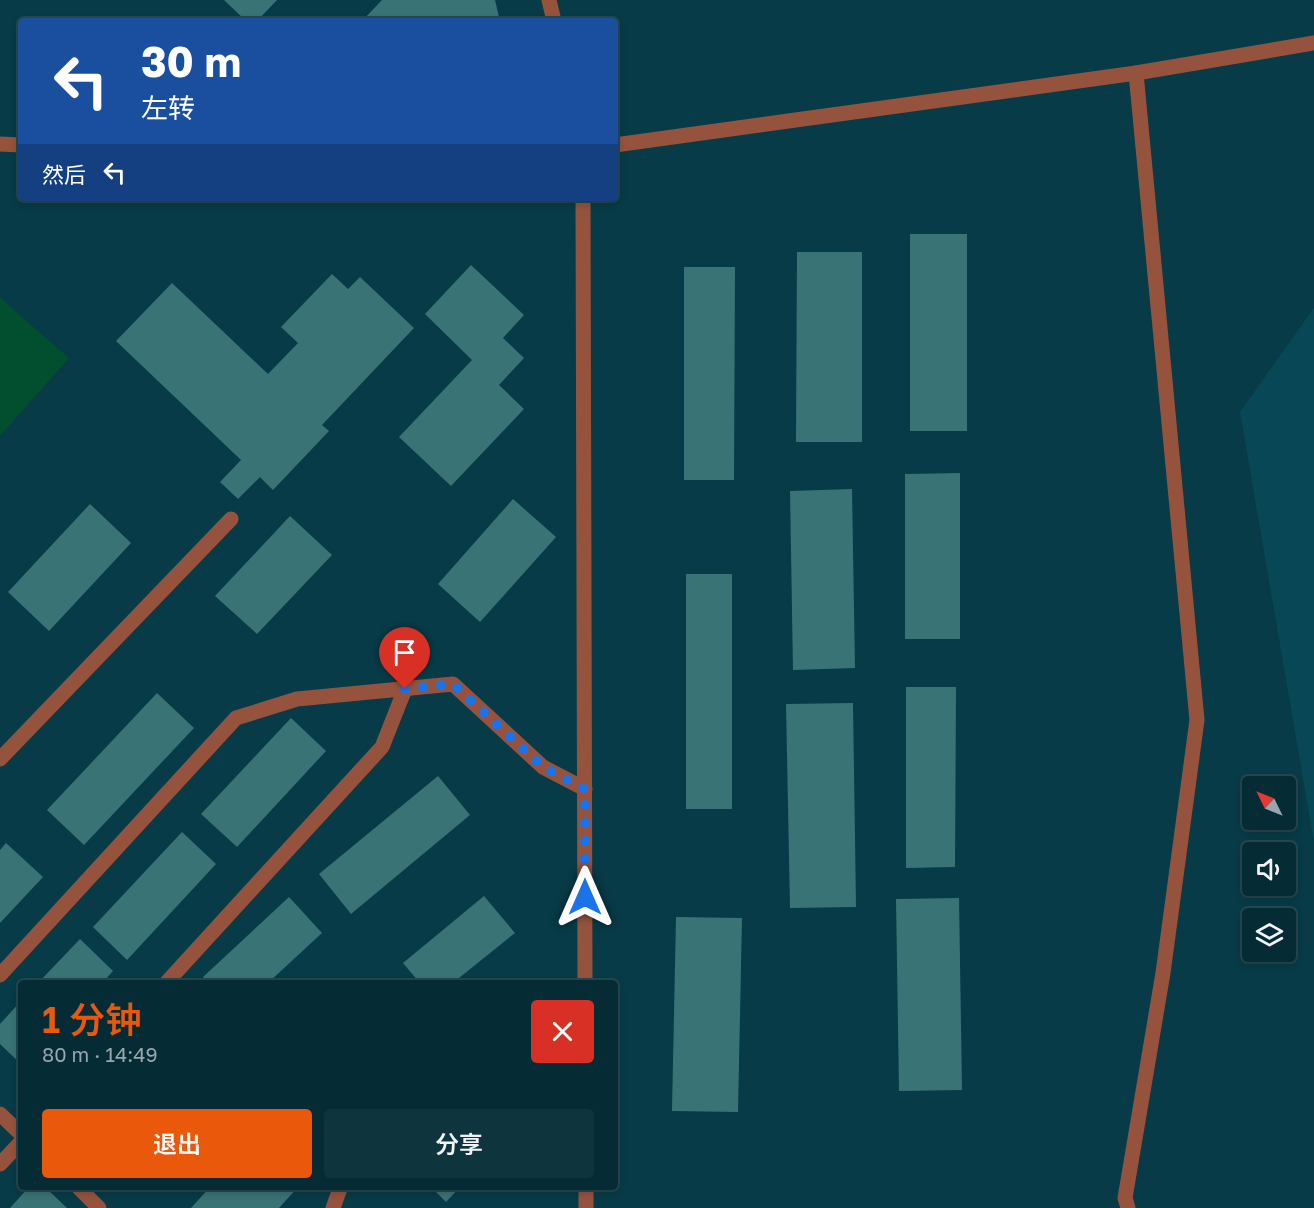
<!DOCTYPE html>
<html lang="zh">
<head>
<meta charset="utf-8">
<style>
	body { margin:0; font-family:"Golos Text","Noto Sans SC",sans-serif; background:#0e343d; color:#f1f3f6; height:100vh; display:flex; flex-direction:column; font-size:22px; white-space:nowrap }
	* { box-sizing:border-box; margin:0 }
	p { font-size:20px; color:#97a7ad }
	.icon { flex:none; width:33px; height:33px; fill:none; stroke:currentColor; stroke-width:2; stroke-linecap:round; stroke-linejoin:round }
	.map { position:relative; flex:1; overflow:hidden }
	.drawer { position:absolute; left:18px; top:980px; width:600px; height:210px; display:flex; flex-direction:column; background:#052c35; border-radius:6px; box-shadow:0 3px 9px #0003,0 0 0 2px #264850 }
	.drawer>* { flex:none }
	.top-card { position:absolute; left:18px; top:18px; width:600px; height:183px; border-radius:6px; box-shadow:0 3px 9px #0003,0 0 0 2px #264850; background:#1a4fa0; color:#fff; overflow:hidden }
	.needle { width:39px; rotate:313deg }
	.buttons { position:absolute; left:1242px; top:776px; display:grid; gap:12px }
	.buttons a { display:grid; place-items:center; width:54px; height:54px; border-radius:6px; background:#052c35; box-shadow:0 3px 9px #0003,0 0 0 2px #264850; font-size:30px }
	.pin { position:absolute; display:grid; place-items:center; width:51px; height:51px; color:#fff; margin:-62px -26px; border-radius:50% 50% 50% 0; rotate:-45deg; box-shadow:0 0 6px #0007 }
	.pin .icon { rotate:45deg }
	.me { position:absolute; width:66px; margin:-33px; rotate:0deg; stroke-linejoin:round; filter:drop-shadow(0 0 4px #0008) }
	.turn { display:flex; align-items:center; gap:21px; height:126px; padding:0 24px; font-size:27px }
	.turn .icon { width:78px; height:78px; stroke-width:2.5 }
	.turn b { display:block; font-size:42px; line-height:51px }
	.then { display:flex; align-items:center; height:57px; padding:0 24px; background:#0003; gap:12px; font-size:22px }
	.round { display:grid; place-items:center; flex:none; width:63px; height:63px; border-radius:6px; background:#0e343d }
	.headline { display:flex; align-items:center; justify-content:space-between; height:102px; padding:0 24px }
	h1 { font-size:36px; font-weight:600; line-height:45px; color:#ea580c }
	.button { display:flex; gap:12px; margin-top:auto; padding:12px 24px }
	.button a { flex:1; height:69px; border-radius:6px; background:#ea580c; color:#fff; font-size:24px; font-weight:600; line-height:69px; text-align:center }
	.button a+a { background:#0e343d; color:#f1f3f6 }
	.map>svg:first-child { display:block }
</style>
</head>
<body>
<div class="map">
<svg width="1314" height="1208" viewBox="0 0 1314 1208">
	<rect width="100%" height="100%" fill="#073b47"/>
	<polygon fill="#084856" points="1314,308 1314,842 1240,412"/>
	<polygon fill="#014f2f" points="0,298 69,358 0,436"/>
	<g fill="#3a7375">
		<polygon points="224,0 277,0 257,21 246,21"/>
		<polygon points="382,0 495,0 500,21 362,21"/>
		<rect x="910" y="234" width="57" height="197"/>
		<polygon points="797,252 862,252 862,442 796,442"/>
		<polygon points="471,265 524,315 503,338 524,358 499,385 524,409 451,486 399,437 472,360 425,314"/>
		<polygon points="684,267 735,267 734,480 684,480"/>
		<polygon points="332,274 348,289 360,277 414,328 322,425 329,431 273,490 260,477 238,499 220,482 241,460 116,341 172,283 268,374 298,343 281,327"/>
		<polygon points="960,473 960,639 905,639 905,474"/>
		<polygon points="852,489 855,668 793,670 790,491"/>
		<polygon points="513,499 556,537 480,622 438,584"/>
		<polygon points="90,504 131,543 49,631 8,592"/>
		<polygon points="290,516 332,555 257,634 215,596"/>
		<rect x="686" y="574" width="46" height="235"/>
		<polygon points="906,687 956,687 955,867 906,868"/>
		<polygon points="157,693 194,728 84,845 47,810"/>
		<polygon points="853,703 856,907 790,908 786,704"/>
		<polygon points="291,718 326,751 237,847 201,814"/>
		<polygon points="438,776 470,815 351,914 319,874"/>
		<polygon points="182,832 216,864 127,960 93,927"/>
		<polygon points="6,843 43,877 0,923 0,850"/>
		<polygon points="484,896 515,933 454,982 419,982 403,963"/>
		<polygon points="289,897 322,933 269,982 208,982 203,977"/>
		<polygon points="959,898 962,1090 899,1091 896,899"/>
		<polygon points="676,917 742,918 738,1112 672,1111"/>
		<polygon points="80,939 113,971 103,982 39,982"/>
		<polygon points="21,1001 21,1064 0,1044 0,1024"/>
		<polygon points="30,1186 44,1186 67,1208 10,1208"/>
		<polygon points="211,1186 299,1186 279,1208 191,1208"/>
		<polygon points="430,1186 461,1186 446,1202"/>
	</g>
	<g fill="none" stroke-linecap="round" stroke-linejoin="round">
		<g stroke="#95533e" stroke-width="15">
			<polyline points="549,0 554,21"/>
			<polyline points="1136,73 1314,43"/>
			<polyline points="0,144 21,145"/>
			<polyline points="615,145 1136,73 1197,720 1163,973 1125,1198 1128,1208"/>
			<polyline points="583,198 585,982"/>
			<polyline points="0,759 231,519"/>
			<polyline points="0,975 236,718 297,699 453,684 543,767 585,789"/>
			<polyline points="167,982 382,747 405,689"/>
			<polyline points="0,1114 21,1134"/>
			<polyline points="0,1164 21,1142"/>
			<polyline points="77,1186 99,1208"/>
			<polyline points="586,1186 586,1208"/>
			<polyline points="333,1208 341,1186"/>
		</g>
	</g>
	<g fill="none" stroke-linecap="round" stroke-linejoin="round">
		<polyline stroke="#1a73e8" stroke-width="10" stroke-dasharray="0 18" points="405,689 453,684 543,767 585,789 585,897"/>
	</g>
</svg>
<div class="buttons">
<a><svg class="needle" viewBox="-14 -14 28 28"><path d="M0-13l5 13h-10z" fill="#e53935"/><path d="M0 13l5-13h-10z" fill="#97a7ad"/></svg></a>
<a><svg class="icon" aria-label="sound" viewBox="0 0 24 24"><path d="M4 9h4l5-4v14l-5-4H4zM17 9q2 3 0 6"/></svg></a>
<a><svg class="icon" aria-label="layers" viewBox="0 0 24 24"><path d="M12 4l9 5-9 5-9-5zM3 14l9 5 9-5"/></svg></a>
</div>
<div class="pin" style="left:405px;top:689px;background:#d93025"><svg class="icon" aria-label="arrive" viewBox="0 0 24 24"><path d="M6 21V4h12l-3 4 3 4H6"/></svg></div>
<svg class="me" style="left:585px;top:897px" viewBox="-20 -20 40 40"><path d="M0-17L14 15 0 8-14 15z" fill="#1a73e8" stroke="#fff" stroke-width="4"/></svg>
<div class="top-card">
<div class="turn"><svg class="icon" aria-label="left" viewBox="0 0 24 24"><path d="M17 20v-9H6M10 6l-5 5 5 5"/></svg><div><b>30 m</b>左转</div></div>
<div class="then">然后<svg class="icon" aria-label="left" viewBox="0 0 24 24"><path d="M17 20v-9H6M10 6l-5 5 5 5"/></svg></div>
</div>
<section class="drawer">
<div class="headline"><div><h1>1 分钟</h1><p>80 m · 14:49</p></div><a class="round" style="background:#d93025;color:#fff"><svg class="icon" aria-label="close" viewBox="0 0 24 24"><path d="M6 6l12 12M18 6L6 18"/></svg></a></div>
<div class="button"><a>退出</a><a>分享</a></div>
</section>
</div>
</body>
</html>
